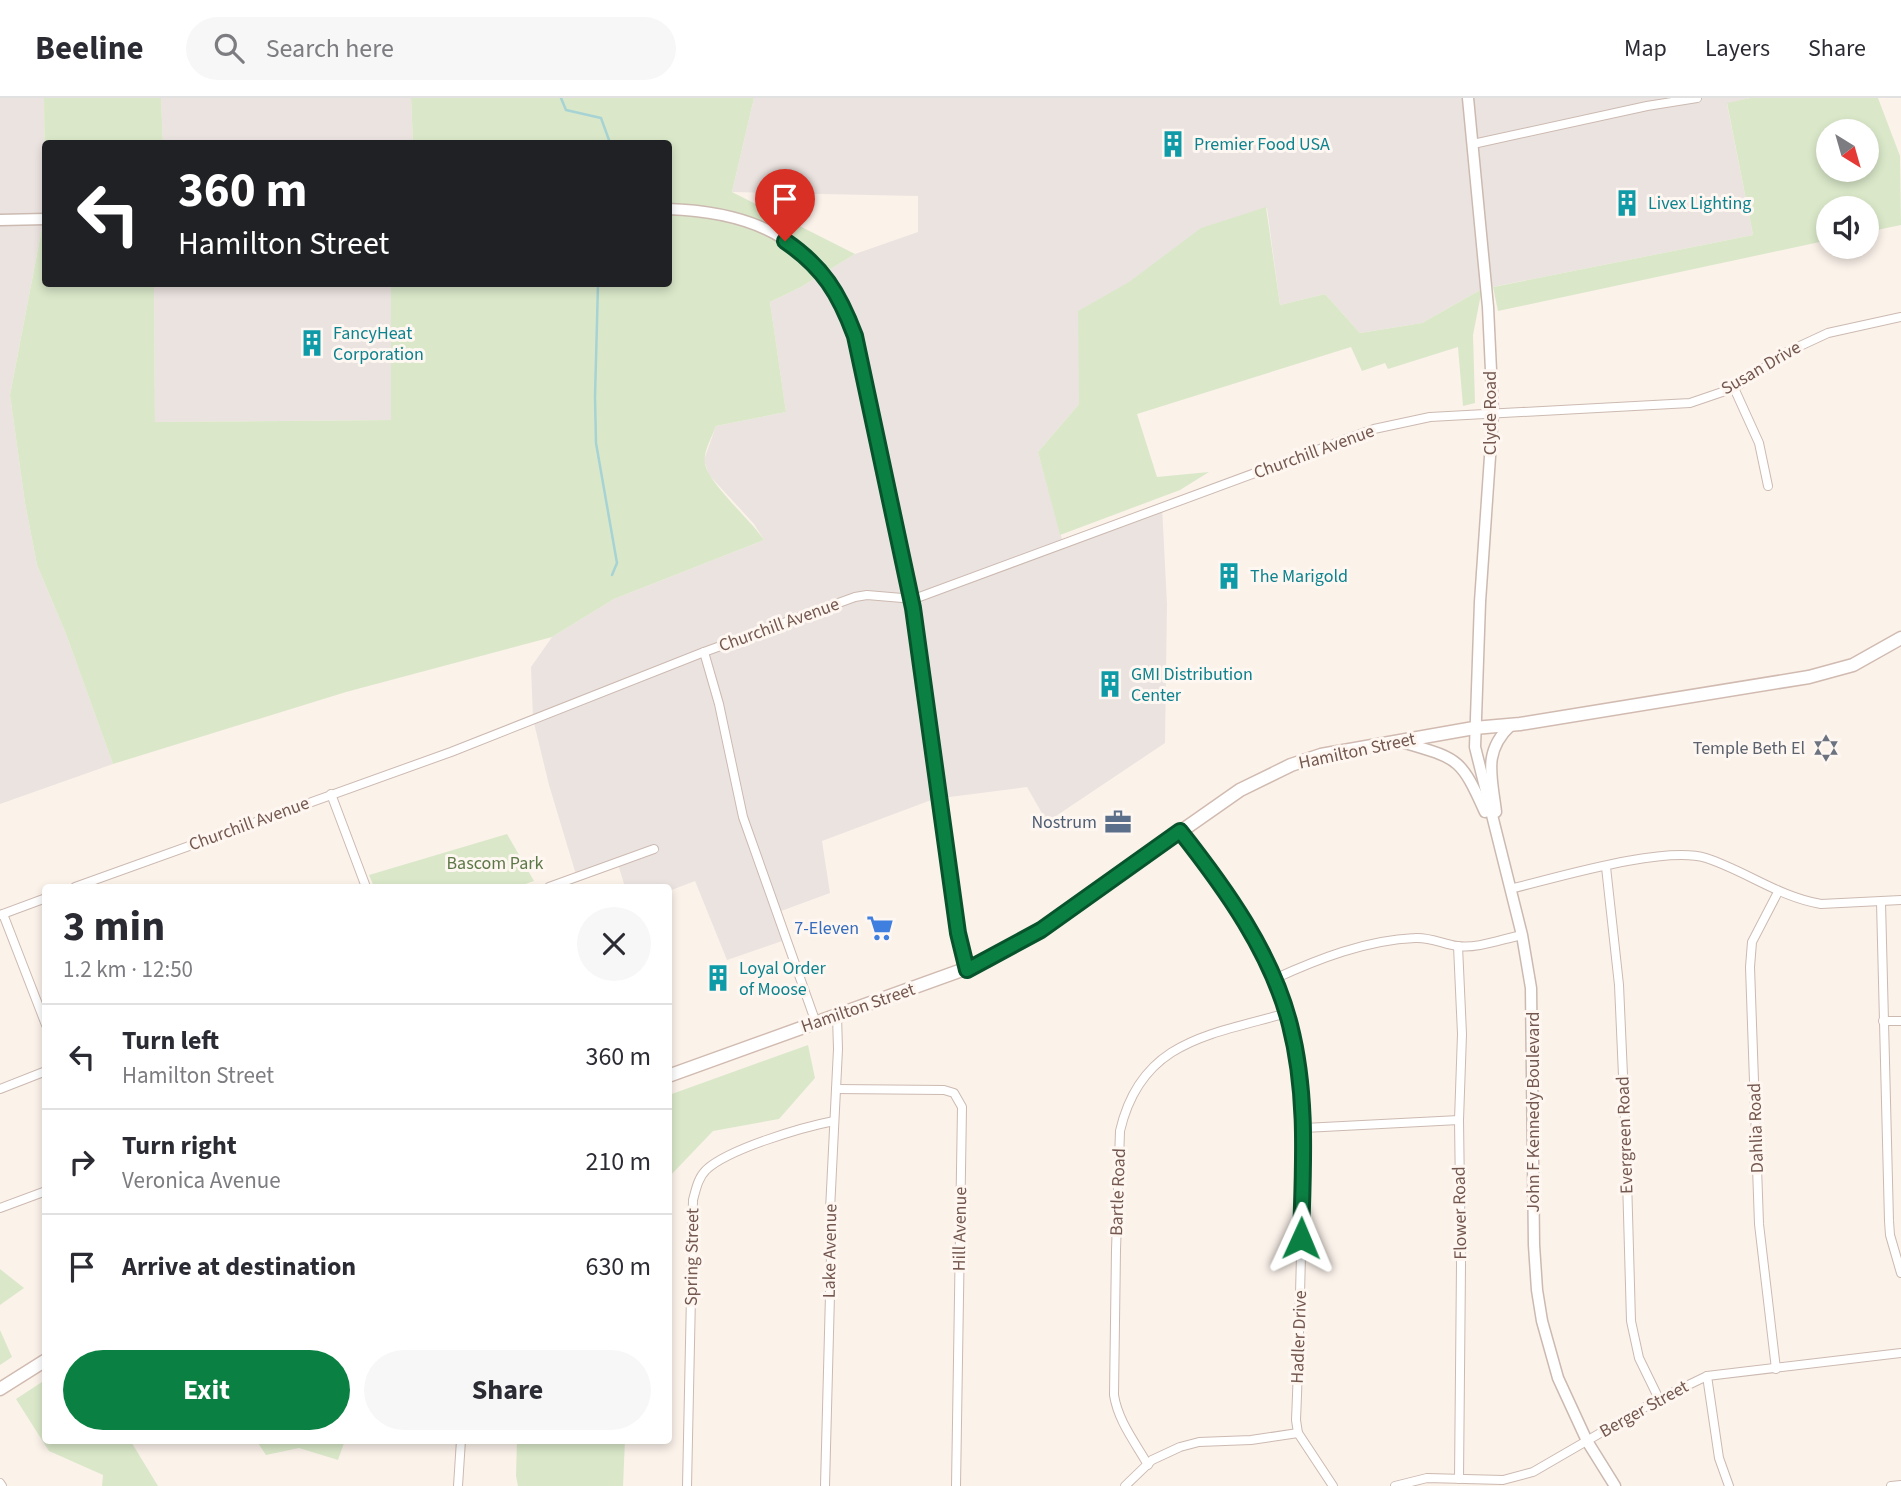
<!DOCTYPE html>
<html lang="en">
<head>
<meta charset="utf-8">
<style>
	body { margin:0; font-family:"Source Sans 3",sans-serif; background:#f7f7f7; color:#2b2b33; height:100vh; display:flex; flex-direction:column; font-size:26px; white-space:nowrap }
	* { box-sizing:border-box; margin:0 }
	p { font-size:23px; color:#7c7c81 }
	.icon { flex:none; width:38px; height:38px; fill:none; stroke:currentColor; stroke-width:2; stroke-linecap:round; stroke-linejoin:round }
	.map { position:relative; flex:1; overflow:hidden }
	.drawer { position:absolute; left:42px; top:786px; width:630px; height:560px; display:flex; flex-direction:column; background:#fff; border-radius:7px; box-shadow:0 4px 10px #0003 }
	.drawer>* { flex:none }
	.top-card { position:absolute; left:42px; top:42px; width:630px; height:147px; border-radius:7px; box-shadow:0 4px 10px #0003; background:#202124; color:#fff; overflow:hidden }
	.needle { width:46px; rotate:143deg }
	.tools { position:absolute; left:1816px; top:21px; display:grid; gap:14px }
	.tools a { display:grid; place-items:center; width:63px; height:63px; border-radius:50%; background:#fff; box-shadow:0 4px 10px #0003; font-size:35px }
	.pin { position:absolute; display:grid; place-items:center; width:60px; height:60px; color:#fff; margin:-72px -30px; border-radius:50% 50% 50% 0; rotate:-45deg; box-shadow:0 0 7px #0007 }
	.pin .icon { rotate:45deg }
	.me { position:absolute; width:77px; margin:-38px; rotate:1deg; stroke-linejoin:round; filter:drop-shadow(0 0 5px #0008) }
	.turn { display:flex; align-items:center; gap:24px; height:147px; padding:0 21px; font-size:32px }
	.turn .icon { width:91px; height:91px; stroke-width:2.5 }
	.turn b { display:block; font-size:49px; line-height:60px }
	.round { display:grid; place-items:center; flex:none; width:74px; height:74px; border-radius:37px; background:#f7f7f7 }
	.overview { display:flex; align-items:center; justify-content:space-between; height:119px; padding:0 21px }
	h1 { font-size:42px; font-weight:700; line-height:52px }
	.button { display:flex; gap:14px; margin-top:auto; padding:14px 21px }
	.button a { flex:1; height:80px; border-radius:42px; background:#0b8043; color:#fff; font-size:28px; font-weight:700; line-height:80px; text-align:center }
	.button a+a { background:#f7f7f7; color:#2b2b33 }
	ul { padding:0; list-style:none }
	li { display:flex; align-items:center; gap:21px; height:105px; padding:0 21px; border-top:2px solid #e1e1e2 }
	li div { flex:1 }
	li b { display:block; font-size:26px }
	li em { font-style:normal }
	header { display:flex; align-items:center; gap:42px; box-sizing:border-box; height:98px; padding:0 35px; background:#fff; border-bottom:2px solid #e1e1e2 }
	header strong { font-size:33px }
	nav { display:flex; gap:38px; margin-inline-start:auto; font-size:24px }
	.search { width:490px; height:63px; background:#f7f7f7; display:flex; align-items:center; gap:18px; box-sizing:border-box; padding:0 24px; border-radius:38px; color:#7c7c81; font-size:26px }
	.map>svg:first-child { display:block }
</style>
</head>
<body>
<header>
<strong>Beeline</strong>
<div class="search"><svg class="icon" aria-label="search" viewBox="0 0 24 24"><circle cx="10" cy="10" r="6"/><path d="M15 15l6 6"/></svg>Search here</div>
<nav><a>Map</a><a>Layers</a><a>Share</a></nav>
</header>
<div class="map">
<svg width="1901" height="1388" viewBox="0 0 1901 1388">
	<rect width="100%" height="100%" fill="#fbf2ea"/>
	<g fill="#ebe3e0">
		<polygon points="0,0 44,0 45,114 10,297 25,405 37,467 66,536 113,666 0,706"/>
		<polygon points="161,0 411,0 413,45 163,45"/>
		<polygon points="754,0 1750,0 1727,6 1753,137 1482,191 1422,225 1360,235 1325,196 1280,207 1267,110 1079,213 1079,306 1038,354 1063,445 1162,408 1167,506 1165,645 1047,724 1027,689 934,701 822,743 830,795 773,816 782,843 727,862 695,783 669,793 668,789 625,789 617,763 577,780 549,687 533,621 531,569 552,539 614,501 764,442 754,426 709,377 704,362 716,328 786,314 770,204 801,189 855,156 918,134 918,98 732,94"/>
		<polygon points="154,186 391,186 392,322 155,324"/>
	</g>
	<g fill="#dae8c9" fill-rule="evenodd">
		<polygon points="44,0 161,0 163,45 46,46 45,101"/>
		<path d="M411,0H754L732,94L855,156L801,189L770,204L786,314L716,328C712,339 703,354 705,365C707,384 751,422 764,442L614,501L552,539L346,594L113,666L66,536L37,467L25,405L10,297L45,114L46,186H154L155,324L391,322V186H668V46L413,45Z"/>
		<path d="M1750,0H1878L1900,58L1901,127L1867,134V110H1829V142L1498,213L1493,189L1753,137L1727,5ZM1829,33H1867V72H1829Z"/>
		<polygon points="1266,109 1280,207 1325,196 1360,235 1422,225 1482,191 1473,237 1475,305 1463,308 1458,249 1388,271 1385,265 1362,273 1351,249 1137,316 1157,379 1209,374 1180,392 1060,437 1038,354 1079,306 1078,213 1129,184 1201,130"/>
		<polygon points="507,736 534,783 517,789 374,789 369,777"/>
		<polygon points="808,947 815,980 779,1021 713,1033 669,1079 669,997"/>
		<polygon points="0,1171 24,1190 0,1207"/>
		<polygon points="0,1232 12,1259 0,1267"/>
		<polygon points="45,1282 46,1342 130,1342 158,1388 102,1388 103,1377 49,1353 16,1301"/>
		<polygon points="256,1342 345,1342 338,1362 299,1350 266,1357"/>
		<polygon points="517,1342 625,1342 623,1388 518,1388 516,1378"/>
	</g>
	<g fill="none" stroke-linecap="round" stroke-linejoin="round">
		<g stroke="#a7d3d4" stroke-width="2.5">
			<polyline points="561,0 566,12 601,20 609,42 608,46"/>
			<polyline points="598,186 595,299 596,345 617,465 612,477"/>
		</g>
		<defs>
			<g id="minor">
				<polyline points="1473,46 1647,8 1697,0"/>
				<polyline points="1734,290 1759,345 1768,388"/>
				<polyline points="704,554 719,606 743,719 816,925"/>
				<polyline points="331,696 366,789"/>
				<path d="M1180,733C1225,790 1270,854 1290,925C1307,989 1304,1056 1302,1120C1300,1188 1299,1255 1296,1322L1298,1335L1333,1388"/>
				<polyline points="1606,769 1619,887 1626,1045 1631,1223 1639,1260 1659,1301"/>
				<polyline points="75,789 451,654 704,554 855,499 867,497 914,501 1374,331 1430,319 1690,305 1734,290 1787,254 1828,235 1901,219"/>
				<polyline points="549,789 654,751"/>
				<path d="M1510,791C1556,780 1664,747 1706,760C1746,773 1779,799 1821,806L1901,802"/>
				<polyline points="1881,804 1889,1123 1890,1137 1901,1175"/>
				<polyline points="3,816 46,927"/>
				<polyline points="0,817 46,800"/>
				<polyline points="1458,848 1462,936 1459,1022 1461,1167 1459,1381"/>
				<path d="M1274,881C1318,861 1366,842 1415,840C1430,839 1443,846 1457,848C1477,851 1502,841 1522,837"/>
				<polyline points="1883,923 1901,923"/>
				<polyline points="0,991 46,973"/>
				<polyline points="836,991 944,992 954,995 962,1009 956,1388"/>
				<polyline points="1304,1030 1459,1022"/>
				<polyline points="0,1110 46,1093"/>
				<polyline points="1776,1271 1759,1126 1750,869 1752,844 1778,794"/>
				<polyline points="1707,1278 1719,1360 1729,1388"/>
				<path d="M1148,1367C1135,1344 1118,1323 1114,1297L1116,1152L1120,1033C1141,942 1210,937 1287,915"/>
				<polyline points="0,1385 2,1388"/>
				<polyline points="458,1388 461,1342"/>
				<path d="M687,1388L693,1102C696,1091 698,1080 706,1072C728,1051 803,1029 834,1023"/>
				<polyline points="825,1388 831,1158 830,1112 838,951 837,918"/>
				<polyline points="1125,1388 1152,1362 1180,1349 1199,1344 1251,1342 1298,1335"/>
				<polyline points="1395,1388 1427,1380 1503,1382 1533,1374 1659,1301 1707,1278 1901,1255"/>
				<polyline points="1891,1388 1901,1387"/>
			</g>
			<g id="tertiary">
				<polyline points="1468,0 1488,209 1493,315 1480,504 1475,649 1522,837 1531,890 1534,1147 1537,1192 1542,1223 1558,1280 1587,1343 1615,1388"/>
				<path d="M668,111C763,114 822,147 855,238L913,511L958,835L967,871"/>
				<polyline points="0,122 46,121"/>
				<path d="M1402,644C1458,661 1460,658 1485,714"/>
				<path d="M1496,714C1492,679 1482,654 1511,627"/>
			</g>
			<g id="secondary">
				<polyline points="668,978 987,863 1040,832 1240,692 1291,667 1321,657 1474,630 1520,626 1809,579 1853,567 1901,540"/>
				<polyline points="0,1291 46,1262"/>
			</g>
		</defs>
		<use href="#minor" stroke="#ccbab1" stroke-width="10"/>
		<use href="#tertiary" stroke="#ccbab1" stroke-width="13"/>
		<use href="#secondary" stroke="#d1bbb1" stroke-width="15"/>
		<use href="#minor" stroke="#fff" stroke-width="8"/>
		<use href="#tertiary" stroke="#fff" stroke-width="10"/>
		<use href="#secondary" stroke="#fff" stroke-width="12"/>
	</g>
	<g fill="none" stroke-linecap="round" stroke-linejoin="round">
		<defs>
			<path id="route" d="M785,143C823,169 839,195 855,238L913,510L958,835L967,872L1041,832L1180,733C1225,790 1272,855 1290,927C1308,997 1303,1069 1301,1140"/>
		</defs>
		<use href="#route" stroke="#07532c" stroke-width="18"/>
		<use href="#route" stroke="#0b8043" stroke-width="12"/>
	</g>
	<defs>
		<symbol id="building-bare" viewBox="-9 -9 18 18"><path d="M-4-6H4V6H1V3H-1V6H-4ZM-2.5-4.3h1.7v1.8h-1.7ZM.8-4.3h1.7v1.8H.8ZM-2.5-1h1.7V.8h-1.7ZM.8-1h1.7V.8H.8Z" fill="#0f9aa8" stroke="#fef7f1" stroke-width="2.5" paint-order="stroke"/></symbol>
		<symbol id="synagogue-bare" viewBox="-9 -9 18 18"><path d="M0-6.5L5.6 3.2H-5.6ZM0 6.5L5.6-3.2H-5.6Z" fill="#6b7280" stroke="#fef7f1" stroke-width="2.5" paint-order="stroke"/></symbol>
		<symbol id="office-bare" viewBox="-9 -9 18 18"><path d="M-6-3h4V-5.5h4V-3h4V5H-6ZM-1-4.5V-3h2v-1.5ZM-6 0V1H6V0Z" fill="#5c6f8a" stroke="#fef7f1" stroke-width="2.5" paint-order="stroke"/></symbol>
		<symbol id="supermarket-bare" viewBox="-9 -9 18 18"><path d="M-6-5.5h2.5l.6 2H6L4.5 2H-2.5L-4.4-4H-6ZM-1.5 3.2a1.3 1.3 0 1 0 .1 0ZM3 3.2a1.3 1.3 0 1 0 .1 0Z" fill="#3f7fe0" stroke="#fef7f1" stroke-width="2.5" paint-order="stroke"/></symbol>
	</defs>
	<g fill-rule="evenodd">
		<use href="#building-bare" x="1154" y="27" width="38" height="38"/>
		<use href="#building-bare" x="1608" y="86" width="38" height="38"/>
		<use href="#building-bare" x="293" y="226" width="38" height="38"/>
		<use href="#building-bare" x="1210" y="459" width="38" height="38"/>
		<use href="#building-bare" x="1091" y="567" width="38" height="38"/>
		<use href="#synagogue-bare" x="1807" y="631" width="38" height="38"/>
		<use href="#office-bare" x="1099" y="705" width="38" height="38"/>
		<use href="#supermarket-bare" x="861" y="811" width="38" height="38"/>
		<use href="#building-bare" x="699" y="861" width="38" height="38"/>
	</g>
	<g text-anchor="middle" dominant-baseline="central" stroke-width="6" stroke-linejoin="round" paint-order="stroke">
		<g font-size="18" fill="#0d838f" stroke="#fef7f1" text-anchor="start">
			<text x="1194" y="46">Premier Food USA</text>
			<text x="1648" y="105">Livex Lighting</text>
			<text x="333" y="235">FancyHeat<tspan x="333" dy="21">Corporation</tspan></text>
			<text x="1250" y="478">The Marigold</text>
			<text x="1131" y="576">GMI Distribution<tspan x="1131" dy="21">Center</tspan></text>
			<text x="739" y="870">Loyal Order<tspan x="739" dy="21">of Moose</tspan></text>
		</g>
		<g font-size="18" fill="#74584f" stroke="#fef7f1">
			<text transform="translate(1761 270) rotate(-30)">Susan Drive</text>
			<text transform="translate(1490 315) rotate(-90)">Clyde Road</text>
			<text transform="translate(1314 354) rotate(-20)">Churchill Avenue</text>
			<text transform="translate(779 527) rotate(-20)">Churchill Avenue</text>
			<text transform="translate(1357 653) rotate(-12)">Hamilton Street</text>
			<text transform="translate(249 726) rotate(-20)">Churchill Avenue</text>
			<text transform="translate(858 910) rotate(-19)">Hamilton Street</text>
			<text transform="translate(1533 1014) rotate(-90)">John F Kennedy Boulevard</text>
			<text transform="translate(1756 1030) rotate(-92)">Dahlia Road</text>
			<text transform="translate(1625 1037) rotate(-92)">Evergreen Road</text>
			<text transform="translate(1118 1094) rotate(-88)">Bartle Road</text>
			<text transform="translate(1460 1115) rotate(-91)">Flower Road</text>
			<text transform="translate(960 1131) rotate(-89)">Hill Avenue</text>
			<text transform="translate(830 1153) rotate(-89)">Lake Avenue</text>
			<text transform="translate(692 1159) rotate(-89)">Spring Street</text>
			<text transform="translate(1299 1239) rotate(-88)">Hadler Drive</text>
			<text transform="translate(1644 1311) rotate(-29)">Berger Street</text>
		</g>
		<g font-size="18" fill="#5b616d" stroke="#fef7f1" text-anchor="end">
			<text x="1805" y="650">Temple Beth El</text>
		</g>
		<g font-size="18" fill="#4e5e75" stroke="#fef7f1" text-anchor="end">
			<text x="1097" y="724">Nostrum</text>
		</g>
		<g font-size="18" fill="#5d7848" stroke="#fef7f1">
			<text x="495" y="765">Bascom Park</text>
		</g>
		<g font-size="18" fill="#366cbe" stroke="#fef7f1" text-anchor="end">
			<text x="859" y="830">7-Eleven</text>
		</g>
	</g>
</svg>
<div class="tools">
<a><svg class="needle" viewBox="-14 -14 28 28"><path d="M0-13l5 13h-10z" fill="#e53935"/><path d="M0 13l5-13h-10z" fill="#7c7c81"/></svg></a>
<a><svg class="icon" aria-label="sound" viewBox="0 0 24 24"><path d="M4 9h4l5-4v14l-5-4H4zM17 9q2 3 0 6"/></svg></a>
</div>
<div class="pin" style="left:785px;top:143px;background:#d93025"><svg class="icon" aria-label="arrive" viewBox="0 0 24 24"><path d="M6 21V4h12l-3 4 3 4H6"/></svg></div>
<svg class="me" style="left:1301px;top:1140px" viewBox="-20 -20 40 40"><path d="M0-17L14 15 0 8-14 15z" fill="#0b8043" stroke="#fff" stroke-width="4"/></svg>
<div class="top-card">
<div class="turn"><svg class="icon" aria-label="left" viewBox="0 0 24 24"><path d="M17 20v-9H6M10 6l-5 5 5 5"/></svg><div><b>360 m</b>Hamilton Street</div></div>
</div>
<section class="drawer">
<div class="overview"><div><h1>3 min</h1><p>1.2 km · 12:50</p></div><a class="round"><svg class="icon" aria-label="close" viewBox="0 0 24 24"><path d="M6 6l12 12M18 6L6 18"/></svg></a></div>
<ul>
<li><svg class="icon" aria-label="left" viewBox="0 0 24 24"><path d="M17 20v-9H6M10 6l-5 5 5 5"/></svg><div><b>Turn left</b><p>Hamilton Street</p></div><em>360 m</em></li>
<li><svg class="icon" aria-label="right" viewBox="0 0 24 24"><path d="M7 20v-9h11M14 6l5 5-5 5"/></svg><div><b>Turn right</b><p>Veronica Avenue</p></div><em>210 m</em></li>
<li><svg class="icon" aria-label="arrive" viewBox="0 0 24 24"><path d="M6 21V4h12l-3 4 3 4H6"/></svg><div><b>Arrive at destination</b></div><em>630 m</em></li>
</ul>
<div class="button"><a>Exit</a><a>Share</a></div>
</section>
</div>
</body>
</html>
